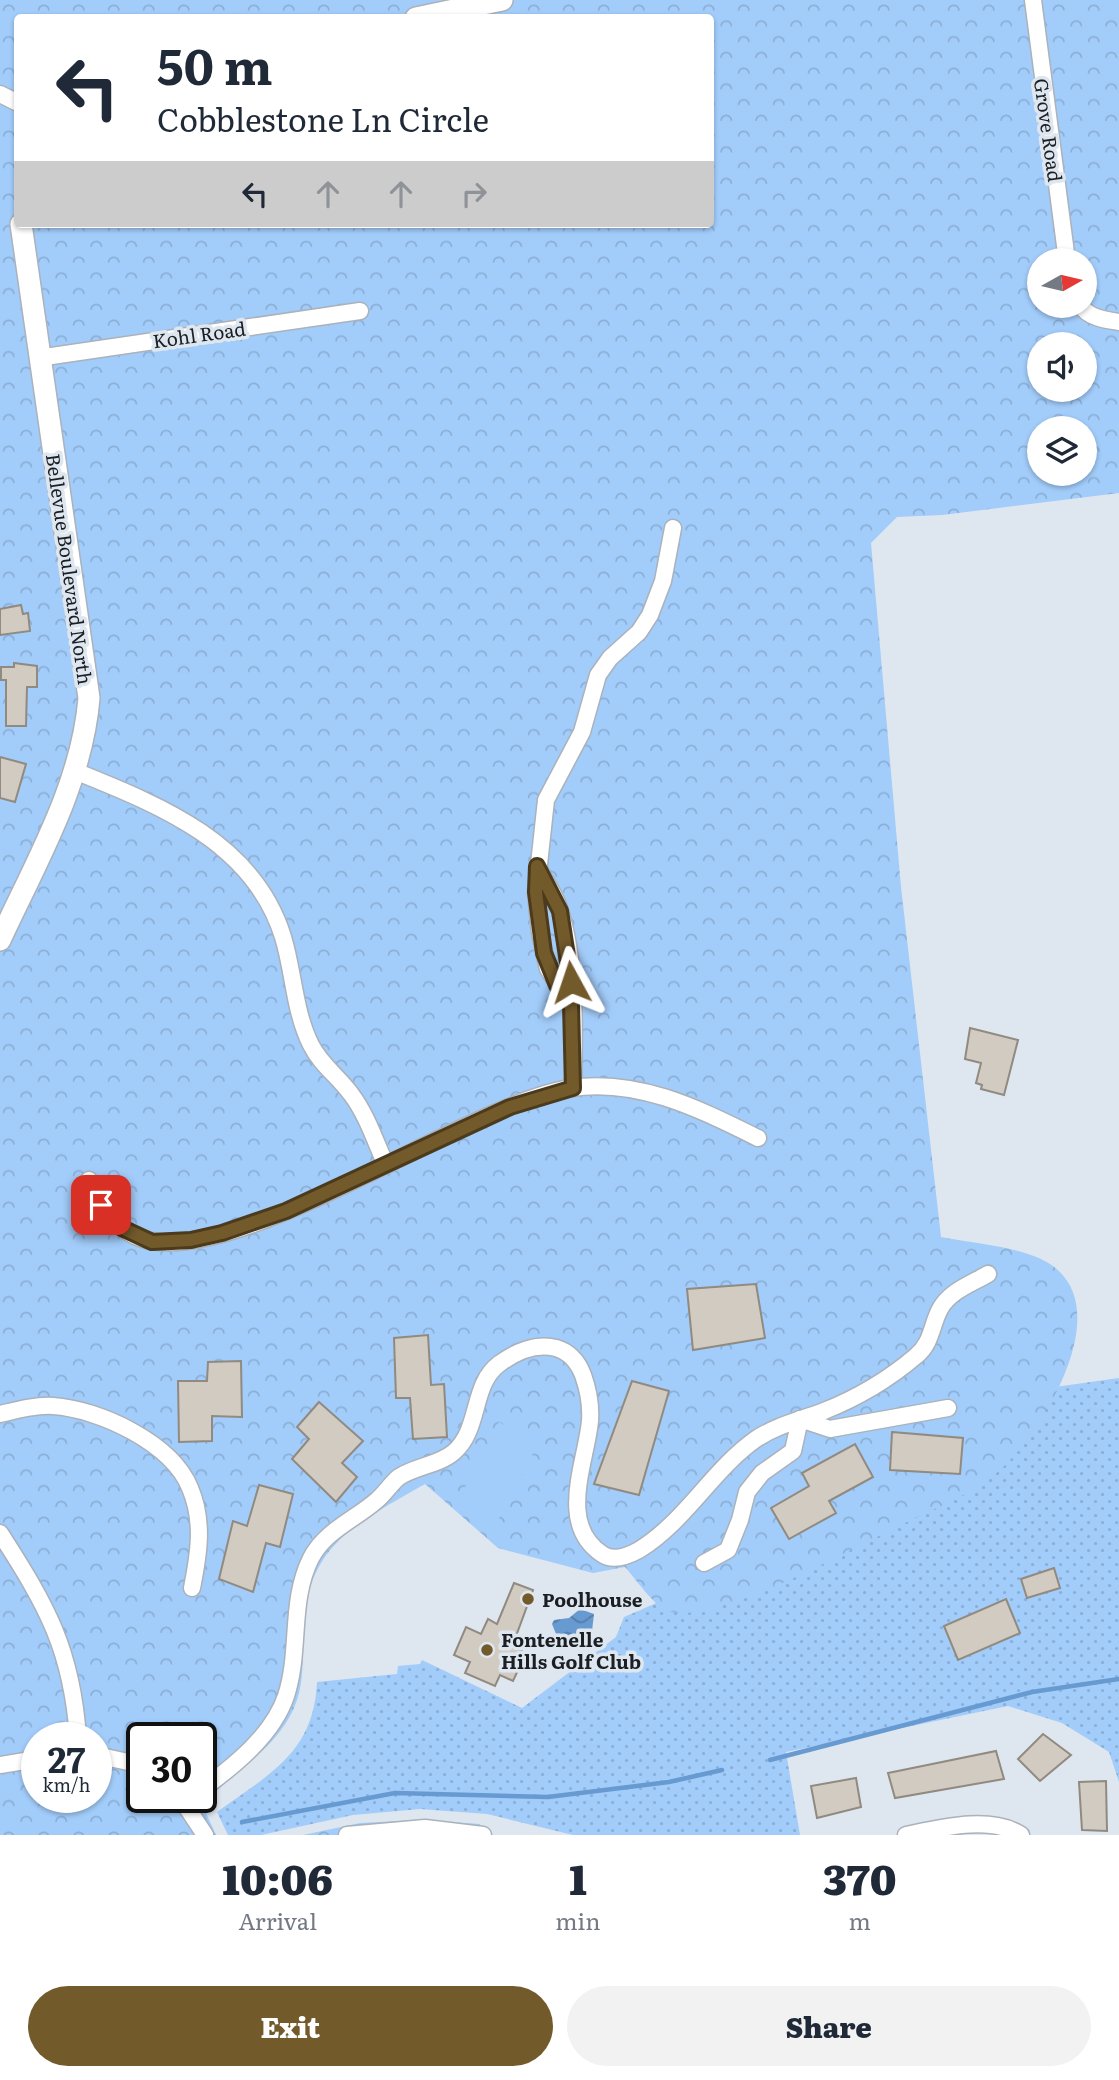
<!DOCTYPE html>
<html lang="en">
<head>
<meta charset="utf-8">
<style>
	body { margin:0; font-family:Literata,serif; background:#f2f2f3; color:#1f2937; height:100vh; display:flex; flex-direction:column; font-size:26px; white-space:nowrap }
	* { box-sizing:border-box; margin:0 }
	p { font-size:23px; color:#747a83 }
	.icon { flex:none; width:38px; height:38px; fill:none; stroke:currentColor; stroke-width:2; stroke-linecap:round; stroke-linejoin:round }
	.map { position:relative; height:1835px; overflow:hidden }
	.sheet { display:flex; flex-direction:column; background:#fff; flex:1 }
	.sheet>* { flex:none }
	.hud { position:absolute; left:14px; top:14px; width:700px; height:214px; border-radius:7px; box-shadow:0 2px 5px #0004; background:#fff; color:#1f2937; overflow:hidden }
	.needle { width:46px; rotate:82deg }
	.tools { position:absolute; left:1027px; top:248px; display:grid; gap:14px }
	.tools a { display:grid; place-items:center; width:70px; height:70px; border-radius:50%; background:#fff; box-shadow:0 2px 5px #0004; font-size:35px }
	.speed { position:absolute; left:21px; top:1722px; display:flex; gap:14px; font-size:35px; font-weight:700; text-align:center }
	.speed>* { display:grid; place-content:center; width:91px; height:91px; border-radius:50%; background:#fff; box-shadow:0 2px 5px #0004; line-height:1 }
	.speed small { font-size:18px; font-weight:400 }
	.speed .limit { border:4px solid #111; border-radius:10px; background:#fff; color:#111 }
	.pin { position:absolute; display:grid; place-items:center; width:60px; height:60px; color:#fff; margin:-30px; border-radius:14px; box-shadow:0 4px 10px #0006 }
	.me { position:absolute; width:77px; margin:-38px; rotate:355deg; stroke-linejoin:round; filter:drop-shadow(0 0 5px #0008) }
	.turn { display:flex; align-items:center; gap:24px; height:147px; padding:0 28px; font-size:32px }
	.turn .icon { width:91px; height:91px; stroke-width:2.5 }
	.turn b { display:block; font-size:49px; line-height:60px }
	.lanes { display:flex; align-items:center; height:66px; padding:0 28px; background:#0003; justify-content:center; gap:35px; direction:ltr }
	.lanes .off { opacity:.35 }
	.eta { display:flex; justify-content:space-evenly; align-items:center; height:119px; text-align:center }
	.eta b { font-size:42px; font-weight:800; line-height:49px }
	.action { display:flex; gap:14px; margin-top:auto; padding:14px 28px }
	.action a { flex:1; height:80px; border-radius:42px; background:#735a2b; color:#fff; font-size:28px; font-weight:800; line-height:80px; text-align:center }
	.action a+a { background:#f2f2f3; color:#1f2937 }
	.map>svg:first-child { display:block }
</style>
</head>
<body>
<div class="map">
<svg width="1119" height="1835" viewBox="0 0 1119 1835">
	<defs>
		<pattern id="grass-dots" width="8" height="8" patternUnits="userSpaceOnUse" patternTransform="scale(1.75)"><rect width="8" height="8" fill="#a2ccfa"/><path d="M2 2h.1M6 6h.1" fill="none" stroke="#8bafd6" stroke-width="1.8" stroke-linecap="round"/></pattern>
		<pattern id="forest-crowns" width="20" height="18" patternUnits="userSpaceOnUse" patternTransform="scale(1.75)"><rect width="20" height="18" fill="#a2ccfa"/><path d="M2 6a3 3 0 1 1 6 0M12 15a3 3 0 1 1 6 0" fill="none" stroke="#8bafd6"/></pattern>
		<pattern id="water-waves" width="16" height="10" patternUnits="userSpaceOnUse" patternTransform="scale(1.75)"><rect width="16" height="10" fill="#679ad0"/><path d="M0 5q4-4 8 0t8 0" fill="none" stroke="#547da8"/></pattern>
	</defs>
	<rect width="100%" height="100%" fill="#dee6ef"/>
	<path fill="url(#grass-dots)" d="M1119,1378V1782L1109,1752L1062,1723L1008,1706L786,1752L800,1835H573L487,1814L420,1809L353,1815L261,1835H228L217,1812C269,1774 314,1753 317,1682L397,1674L398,1666L420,1664L422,1660L522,1708L616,1637L624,1617L909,1494L971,1399Z"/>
	<g fill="url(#forest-crowns)" fill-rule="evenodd">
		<path d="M0,0H1119V493L942,515L897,517L871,543L901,887L941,1237C972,1243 1024,1247 1050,1264C1117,1308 1045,1427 1003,1467C974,1495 932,1509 897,1527C837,1556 777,1591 712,1608C699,1612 677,1616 665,1610C654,1605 634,1577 625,1567L593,1573L498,1548L425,1484C365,1519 310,1541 304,1620C302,1645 305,1677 297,1700C282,1745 239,1767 208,1799L206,1813L216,1835H0ZM18,18H710V224H18ZM1040,261H1085V306H1040ZM1040,345H1085V390H1040ZM1040,429H1085V474H1040ZM37,1738H96V1797H37ZM142,1738H201V1797H142Z"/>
		<polygon points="419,1820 480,1824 484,1835 303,1835 360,1823"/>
	</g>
	<polygon fill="#a2ccfa" points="499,1422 538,1444 496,1524 457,1503"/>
	<polygon fill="url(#water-waves)" points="580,1609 594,1614 592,1631 577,1640 556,1634 552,1624 554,1620 569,1618"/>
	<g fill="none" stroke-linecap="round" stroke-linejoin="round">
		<g stroke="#679ad0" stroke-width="4.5">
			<polyline points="770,1760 1032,1692 1119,1679"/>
			<polyline points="242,1822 395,1793 548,1797 669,1782 722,1770"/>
		</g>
	</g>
	<g fill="#d1cbc1" stroke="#908a81" stroke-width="2">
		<polygon points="21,605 23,614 28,613 30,631 0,635 0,609"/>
		<polygon points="14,663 37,666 37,687 27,687 26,726 6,726 6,680 1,680 1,667 14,667"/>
		<polygon points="0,757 26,764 15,802 0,798"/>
		<polygon points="970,1028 1018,1040 1004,1095 981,1089 982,1085 976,1083 981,1063 965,1059"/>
		<polygon points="756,1284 765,1338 693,1350 687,1289"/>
		<polygon points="428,1335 431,1385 444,1384 447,1437 413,1439 410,1398 396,1398 394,1338"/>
		<polygon points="241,1361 242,1417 212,1416 212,1441 179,1442 178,1381 207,1381 208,1362"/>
		<polygon points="632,1381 669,1391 639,1495 594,1484"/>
		<polygon points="319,1402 363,1441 342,1463 357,1477 336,1502 292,1459 309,1439 297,1427"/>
		<polygon points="892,1432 963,1438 960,1474 890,1470"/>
		<polygon points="855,1444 873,1477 829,1501 836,1513 789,1539 771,1508 809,1486 802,1473"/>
		<polygon points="259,1485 293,1494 280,1547 266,1543 253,1592 219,1579 233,1521 247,1526"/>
		<polygon points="1054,1568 1060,1588 1027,1598 1021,1579"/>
		<polygon points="514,1583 533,1590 512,1647 526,1653 513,1681 500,1675 495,1686 465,1673 470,1662 454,1655 466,1627 481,1634 488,1619 497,1624"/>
		<polygon points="1006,1599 1020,1633 958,1660 944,1626"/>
		<polygon points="1043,1734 1071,1755 1040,1781 1018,1759"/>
		<polygon points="996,1751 1004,1779 895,1798 888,1773"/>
		<polygon points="856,1778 861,1807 817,1818 811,1786"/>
		<polygon points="1106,1781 1107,1831 1082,1830 1079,1782"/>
	</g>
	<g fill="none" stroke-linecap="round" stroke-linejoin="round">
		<defs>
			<g id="minor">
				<polyline points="1033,0 1067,261"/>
				<polyline points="0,94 18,103"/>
				<path d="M1081,306C1089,318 1106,320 1119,322"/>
				<polyline points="38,358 360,311"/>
				<path d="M75,771C159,805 254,842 283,937C294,973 294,1011 311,1045C321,1065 338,1076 351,1094C367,1115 375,1141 386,1165"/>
				<path d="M539,869C545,882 555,894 559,908C577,961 574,1032 573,1088"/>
				<polyline points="571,1005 548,969 540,933 536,892 546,800 582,732 598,675 610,658 639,632 650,615 663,581 673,528"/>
				<path d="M89,1180C100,1203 111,1225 135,1236C225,1278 467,1103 571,1088C639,1078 699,1109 758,1138"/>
				<path d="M0,1414C17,1410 35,1405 53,1406C99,1409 172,1443 190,1488C204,1521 199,1553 192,1588"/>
				<path d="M0,1533C47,1606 72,1650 78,1738"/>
				<polyline points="704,1563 728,1550 740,1520 747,1492 762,1473 793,1451 800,1419 830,1429 948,1408"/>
				<polyline points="96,1755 128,1762 142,1768"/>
				<polyline points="0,1765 37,1759"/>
				<path d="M201,1790C234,1766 273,1735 286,1696C301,1650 289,1602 311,1558C325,1531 354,1520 376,1501C385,1494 391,1483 399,1477C416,1466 439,1465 454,1452C481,1428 471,1385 499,1364C515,1352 536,1343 556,1348C570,1352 578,1362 583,1375C588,1389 591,1407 590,1421C586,1463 557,1524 602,1554C613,1562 628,1556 639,1550C686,1521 712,1470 756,1439C777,1425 801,1420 824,1411C857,1398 889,1379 916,1356C932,1343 931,1326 940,1309C950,1291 971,1284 988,1274"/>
				<polyline points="180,1797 205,1835"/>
				<polyline points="347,1835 425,1828 483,1835"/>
				<path d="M906,1835C940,1828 991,1815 1021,1835"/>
			</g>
			<g id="major">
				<polyline points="416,18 502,0"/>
				<path d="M0,940C36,862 82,784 89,698L21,224"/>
			</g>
		</defs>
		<use href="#minor" stroke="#aab2bb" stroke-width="19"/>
		<use href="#major" stroke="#aab2bb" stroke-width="24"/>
		<use href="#minor" stroke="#fff" stroke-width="16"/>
		<use href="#major" stroke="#fff" stroke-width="21"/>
	</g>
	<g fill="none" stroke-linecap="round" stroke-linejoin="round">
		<defs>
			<polyline id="route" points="101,1205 122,1228 152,1242 191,1240 222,1233 286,1211 510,1107 573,1088 571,1005 557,985 544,953 536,892 537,866 560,911 571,982"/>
		</defs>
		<use href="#route" stroke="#4b3a1c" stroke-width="18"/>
		<use href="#route" stroke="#735a2b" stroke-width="12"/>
	</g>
	<g fill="#735a2b" stroke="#dee6ef" stroke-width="2.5">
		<circle cx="528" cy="1599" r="7"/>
		<circle cx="487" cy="1650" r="7"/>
	</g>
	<g text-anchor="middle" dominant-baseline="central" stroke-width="7" stroke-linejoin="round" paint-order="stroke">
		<g font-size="19" fill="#1b1e22" stroke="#dee6ef">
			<text transform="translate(1049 130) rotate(82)">Grove Road</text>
			<text transform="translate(199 334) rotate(-8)">Kohl Road</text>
			<text transform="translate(70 569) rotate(82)">Bellevue Boulevard North</text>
		</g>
		<g font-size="19" font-weight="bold" fill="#1b1e22" stroke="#dee6ef" text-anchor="start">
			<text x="542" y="1599">Poolhouse</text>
			<text x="501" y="1639">Fontenelle<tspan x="501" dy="22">Hills Golf Club</tspan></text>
		</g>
	</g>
</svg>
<div class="tools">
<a><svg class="needle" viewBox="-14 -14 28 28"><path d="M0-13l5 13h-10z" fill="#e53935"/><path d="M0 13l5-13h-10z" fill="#747a83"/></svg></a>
<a><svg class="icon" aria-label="sound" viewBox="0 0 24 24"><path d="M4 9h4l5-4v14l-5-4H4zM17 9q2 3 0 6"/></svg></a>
<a><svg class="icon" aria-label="layers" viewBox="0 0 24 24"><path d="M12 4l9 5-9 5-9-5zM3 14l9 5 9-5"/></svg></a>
</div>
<div class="speed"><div>27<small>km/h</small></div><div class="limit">30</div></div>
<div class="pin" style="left:101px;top:1205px;background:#d93025"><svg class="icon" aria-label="arrive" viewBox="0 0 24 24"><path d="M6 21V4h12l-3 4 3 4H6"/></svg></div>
<svg class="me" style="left:571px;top:982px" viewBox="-20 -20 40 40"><path d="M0-17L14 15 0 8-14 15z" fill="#735a2b" stroke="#fff" stroke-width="4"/></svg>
<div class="hud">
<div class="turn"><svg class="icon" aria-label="left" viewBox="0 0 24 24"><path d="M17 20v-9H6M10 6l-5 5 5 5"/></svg><div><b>50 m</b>Cobblestone Ln Circle</div></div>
<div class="lanes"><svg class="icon" aria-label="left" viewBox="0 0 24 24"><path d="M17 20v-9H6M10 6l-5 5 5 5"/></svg><svg class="icon off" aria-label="ahead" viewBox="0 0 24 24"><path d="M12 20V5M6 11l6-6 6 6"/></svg><svg class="icon off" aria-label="ahead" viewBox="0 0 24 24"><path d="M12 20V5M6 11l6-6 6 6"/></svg><svg class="icon off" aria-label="right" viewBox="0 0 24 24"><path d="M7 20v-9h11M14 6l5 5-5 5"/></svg></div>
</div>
</div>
<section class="sheet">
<div class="eta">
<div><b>10:06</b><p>Arrival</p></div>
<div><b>1</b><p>min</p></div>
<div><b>370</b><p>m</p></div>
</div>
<div class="action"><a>Exit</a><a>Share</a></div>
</section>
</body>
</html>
